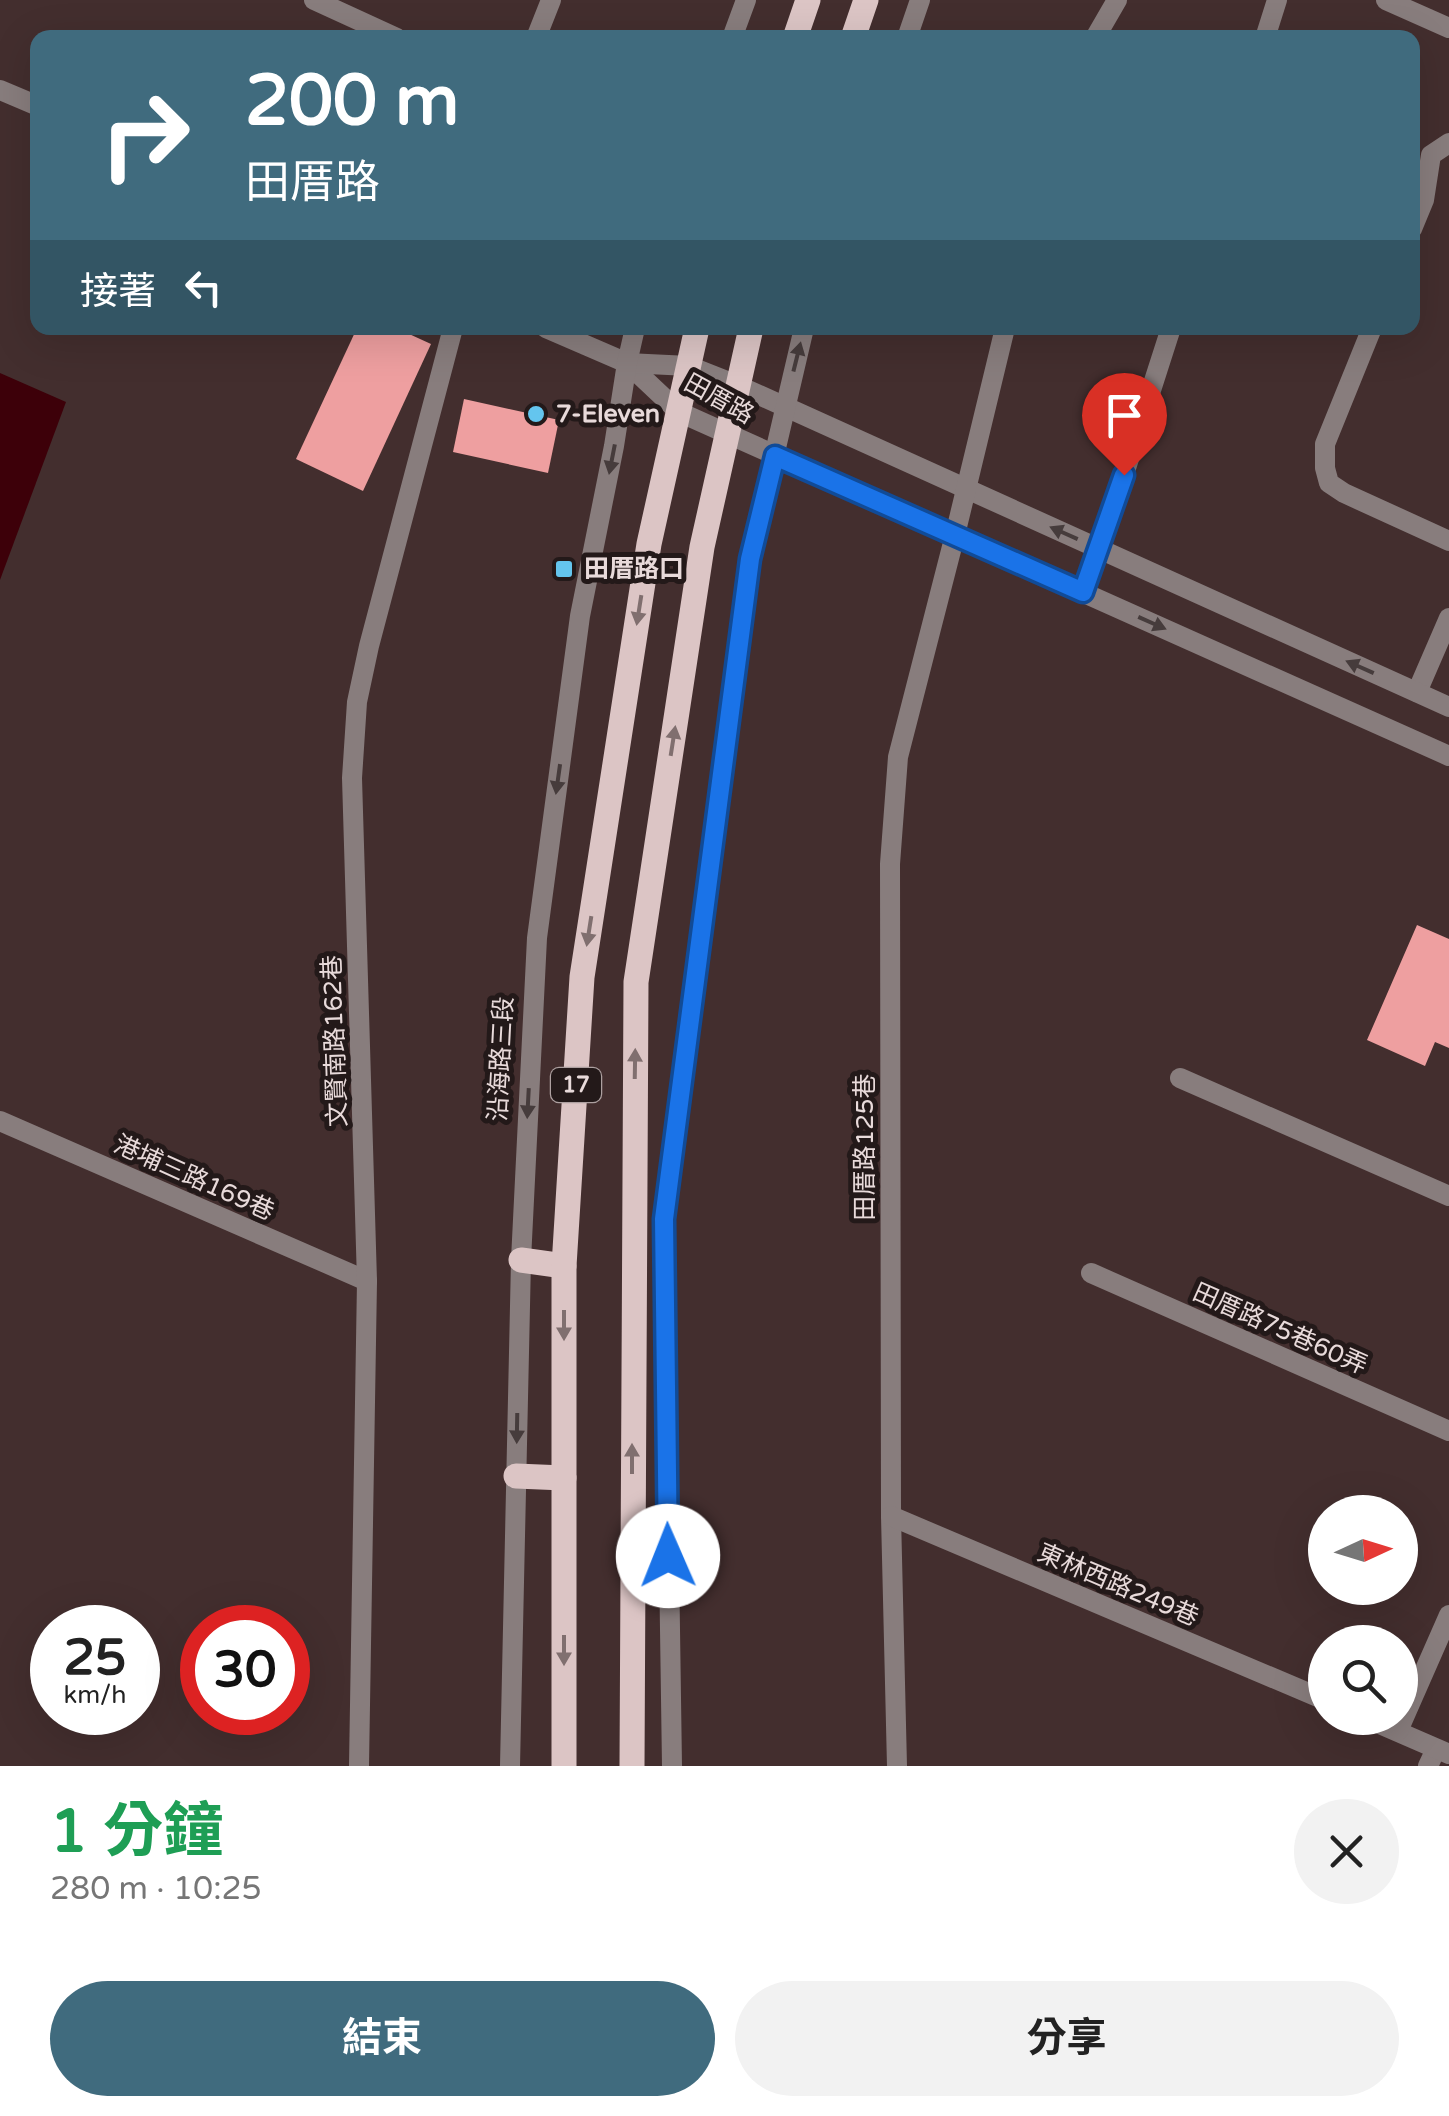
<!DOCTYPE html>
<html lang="zh-TW">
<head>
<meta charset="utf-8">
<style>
	body { margin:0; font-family:"Varela Round","Noto Sans TC",sans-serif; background:#f2f2f2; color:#222; height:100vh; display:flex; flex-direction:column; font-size:38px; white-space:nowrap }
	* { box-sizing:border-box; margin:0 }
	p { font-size:32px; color:#767676 }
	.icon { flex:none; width:55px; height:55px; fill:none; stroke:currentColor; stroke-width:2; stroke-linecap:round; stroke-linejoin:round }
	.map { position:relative; height:1766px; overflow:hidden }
	.panel { display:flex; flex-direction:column; background:#fff; flex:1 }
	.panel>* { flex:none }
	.hud { position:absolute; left:30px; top:30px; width:1390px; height:305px; border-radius:20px; box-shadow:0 10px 40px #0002; background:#406b7e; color:#fff; overflow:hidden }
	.needle { width:65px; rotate:86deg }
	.buttons { position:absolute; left:1308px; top:1495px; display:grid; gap:20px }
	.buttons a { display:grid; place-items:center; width:110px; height:110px; border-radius:50%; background:#fff; box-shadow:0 10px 40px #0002; font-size:50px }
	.speed { position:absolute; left:30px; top:1605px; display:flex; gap:20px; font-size:50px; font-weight:700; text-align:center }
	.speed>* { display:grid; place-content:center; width:130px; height:130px; border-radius:50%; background:#fff; box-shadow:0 10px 40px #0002; line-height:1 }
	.speed small { font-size:25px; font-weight:400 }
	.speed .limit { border:15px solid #d22; background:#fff; color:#111 }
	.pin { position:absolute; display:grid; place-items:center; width:85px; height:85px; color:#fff; margin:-102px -42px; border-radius:50% 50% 50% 0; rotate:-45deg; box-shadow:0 0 10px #0007 }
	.pin .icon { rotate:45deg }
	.me { position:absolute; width:110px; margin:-55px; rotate:359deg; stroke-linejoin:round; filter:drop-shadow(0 0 8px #0008) }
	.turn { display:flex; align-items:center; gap:35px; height:210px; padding:0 50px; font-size:45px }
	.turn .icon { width:130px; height:130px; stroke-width:2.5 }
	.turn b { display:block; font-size:70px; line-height:85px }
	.then { display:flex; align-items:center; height:95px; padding:0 50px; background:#0003; gap:20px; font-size:38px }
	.round { display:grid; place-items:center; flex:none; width:105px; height:105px; border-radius:52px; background:#f2f2f2 }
	.headline { display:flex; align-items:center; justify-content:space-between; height:170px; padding:0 50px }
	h1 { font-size:60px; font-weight:700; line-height:75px; color:#1e9e55 }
	.primary-button { display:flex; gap:20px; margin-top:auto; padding:20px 50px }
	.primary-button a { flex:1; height:115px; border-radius:60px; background:#406b7e; color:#fff; font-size:40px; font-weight:700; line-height:115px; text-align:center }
	.primary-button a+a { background:#f2f2f2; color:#222 }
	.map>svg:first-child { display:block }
</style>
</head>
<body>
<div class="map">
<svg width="1449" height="1766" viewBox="0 0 1449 1766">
	<rect width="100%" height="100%" fill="#432e2e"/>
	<polygon fill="#3d0009" points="0,373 66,402 0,580"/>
	<g fill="#ee9fa0">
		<polygon points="357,328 396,328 431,344 363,491 296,459"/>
		<polygon points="464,399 559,420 548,473 453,452"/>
		<polygon points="1417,925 1449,939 1449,1048 1435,1042 1425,1066 1367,1040"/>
	</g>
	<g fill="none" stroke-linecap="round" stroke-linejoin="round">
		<g stroke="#887d7d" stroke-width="20">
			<polyline points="314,0 397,38"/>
			<polyline points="1386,0 1449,28"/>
			<polyline points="536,38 551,0"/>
			<polyline points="1265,38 1277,0"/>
			<polyline points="1412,229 1424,200 1431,155 1449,143"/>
			<polyline points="1372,328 1325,444 1325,468 1329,483 1344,493 1449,541"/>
			<polyline points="1083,592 1100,549 1171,328"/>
			<polyline points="1417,692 1449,618"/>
			<polyline points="1180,1078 1449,1196"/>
			<polyline points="0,1121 367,1281"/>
			<polyline points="1091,1273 1449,1431"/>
			<polyline points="359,1766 367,1281 352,778 357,702 369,646 453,328"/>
			<polyline points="897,1766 891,1516 890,864 898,757 955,535"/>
			<polyline points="1428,1766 1436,1749"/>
		</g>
		<g stroke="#887d7d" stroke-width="20">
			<polyline points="732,38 746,0"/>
			<polyline points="907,38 920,0"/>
			<polyline points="1095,38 1117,0"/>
			<polyline points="0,90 38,106"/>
			<polyline points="546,328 627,363 679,412 1449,756"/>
			<polyline points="627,363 689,366 737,385 1449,707"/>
			<polyline points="955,535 1005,328"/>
			<polyline points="891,1516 1325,1700"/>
			<polyline points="1366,1718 1449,1754"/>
			<polyline points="1398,1731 1449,1615"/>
			<polyline points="510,1766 521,1260 537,938 580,616 614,446 627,363 635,328"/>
			<polyline points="672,1766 664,1219 750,559 804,328"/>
		</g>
		<g stroke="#dcc5c5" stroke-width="25">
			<polyline points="795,38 808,0"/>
			<polyline points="853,38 866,0"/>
			<polyline points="521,1260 564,1266"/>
			<polyline points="516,1476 564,1478"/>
			<polyline points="564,1766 564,1266 582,977 649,544 697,328"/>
			<polyline points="632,1766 636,982 702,547 751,328"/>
		</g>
	</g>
	<defs><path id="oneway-solid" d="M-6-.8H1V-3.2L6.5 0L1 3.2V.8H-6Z" transform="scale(2.5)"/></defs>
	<g fill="#463c3c">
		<use href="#oneway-solid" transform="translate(797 357) rotate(-76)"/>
		<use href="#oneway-solid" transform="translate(612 459) rotate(101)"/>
		<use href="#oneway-solid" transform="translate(1064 533) rotate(-156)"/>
		<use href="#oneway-solid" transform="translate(1152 623) rotate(24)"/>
		<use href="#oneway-solid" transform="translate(1360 667) rotate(-156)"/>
		<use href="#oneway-solid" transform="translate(558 779) rotate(98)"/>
		<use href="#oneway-solid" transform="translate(528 1103) rotate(93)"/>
		<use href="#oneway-solid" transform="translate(517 1428) rotate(91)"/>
	</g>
	<g fill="#806f6f">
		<use href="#oneway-solid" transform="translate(639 610) rotate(99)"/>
		<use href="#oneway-solid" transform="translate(673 741) rotate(-81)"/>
		<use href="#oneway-solid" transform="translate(589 931) rotate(99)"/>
		<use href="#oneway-solid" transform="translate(635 1064) rotate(-89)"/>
		<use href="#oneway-solid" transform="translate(564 1325) rotate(90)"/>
		<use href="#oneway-solid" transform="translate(632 1459) rotate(-90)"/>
		<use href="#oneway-solid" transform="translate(564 1650) rotate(90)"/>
	</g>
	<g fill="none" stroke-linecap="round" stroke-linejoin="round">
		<defs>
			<polyline id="route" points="668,1556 664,1219 750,559 775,456 1083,592 1124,475"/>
		</defs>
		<use href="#route" stroke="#114b97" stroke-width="25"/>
		<use href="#route" stroke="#1a73e8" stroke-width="18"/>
	</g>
	<g fill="#64c5ee" stroke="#231919" stroke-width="4">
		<circle cx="536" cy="414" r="10"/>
		<rect x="554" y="559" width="20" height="20" rx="5"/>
	</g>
	<g text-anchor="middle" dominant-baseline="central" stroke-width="10" stroke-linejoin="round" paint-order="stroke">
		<rect fill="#231919" stroke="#ada0a0" stroke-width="2.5" x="551" y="1068" width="50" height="34" rx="8"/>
		<g font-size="22" font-weight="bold" fill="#e8dada">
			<text x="576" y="1085">17</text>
		</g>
		<g font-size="25" fill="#e8dada" stroke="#231919">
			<text transform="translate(719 399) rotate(29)">田厝路</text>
			<text transform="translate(335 1041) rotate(-92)">文賢南路162巷</text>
			<text transform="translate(501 1059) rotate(-87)">沿海路三段</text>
			<text transform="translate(865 1147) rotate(-90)">田厝路125巷</text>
			<text transform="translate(194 1178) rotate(24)">港埔三路169巷</text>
			<text transform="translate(1280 1329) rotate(24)">田厝路75巷60弄</text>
			<text transform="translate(1118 1585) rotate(23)">東林西路249巷</text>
		</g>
		<g font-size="25" font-weight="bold" fill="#e8dada" stroke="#231919" text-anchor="start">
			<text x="556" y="414">7-Eleven</text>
			<text x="584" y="569">田厝路口</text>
		</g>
	</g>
</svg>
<div class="buttons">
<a><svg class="needle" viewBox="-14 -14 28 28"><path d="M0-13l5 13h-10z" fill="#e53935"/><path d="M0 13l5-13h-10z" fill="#767676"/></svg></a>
<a><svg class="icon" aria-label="search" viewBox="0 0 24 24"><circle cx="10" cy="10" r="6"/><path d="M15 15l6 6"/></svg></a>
</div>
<div class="speed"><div>25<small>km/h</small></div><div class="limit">30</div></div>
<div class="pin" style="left:1124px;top:475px;background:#d93025"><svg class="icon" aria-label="arrive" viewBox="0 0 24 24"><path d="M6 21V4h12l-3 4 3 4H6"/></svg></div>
<svg class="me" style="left:668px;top:1556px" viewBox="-20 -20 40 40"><circle r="19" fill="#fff"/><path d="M0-13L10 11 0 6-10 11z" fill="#1a73e8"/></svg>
<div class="hud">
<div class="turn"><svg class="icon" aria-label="right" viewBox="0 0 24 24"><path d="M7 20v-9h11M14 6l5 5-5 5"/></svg><div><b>200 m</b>田厝路</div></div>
<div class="then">接著<svg class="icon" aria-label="left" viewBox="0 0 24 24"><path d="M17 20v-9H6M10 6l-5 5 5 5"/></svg></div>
</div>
</div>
<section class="panel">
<div class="headline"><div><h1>1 分鐘</h1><p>280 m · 10:25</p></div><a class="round"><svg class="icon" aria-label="close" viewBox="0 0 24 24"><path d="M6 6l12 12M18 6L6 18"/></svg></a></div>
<div class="primary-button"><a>結束</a><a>分享</a></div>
</section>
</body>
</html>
